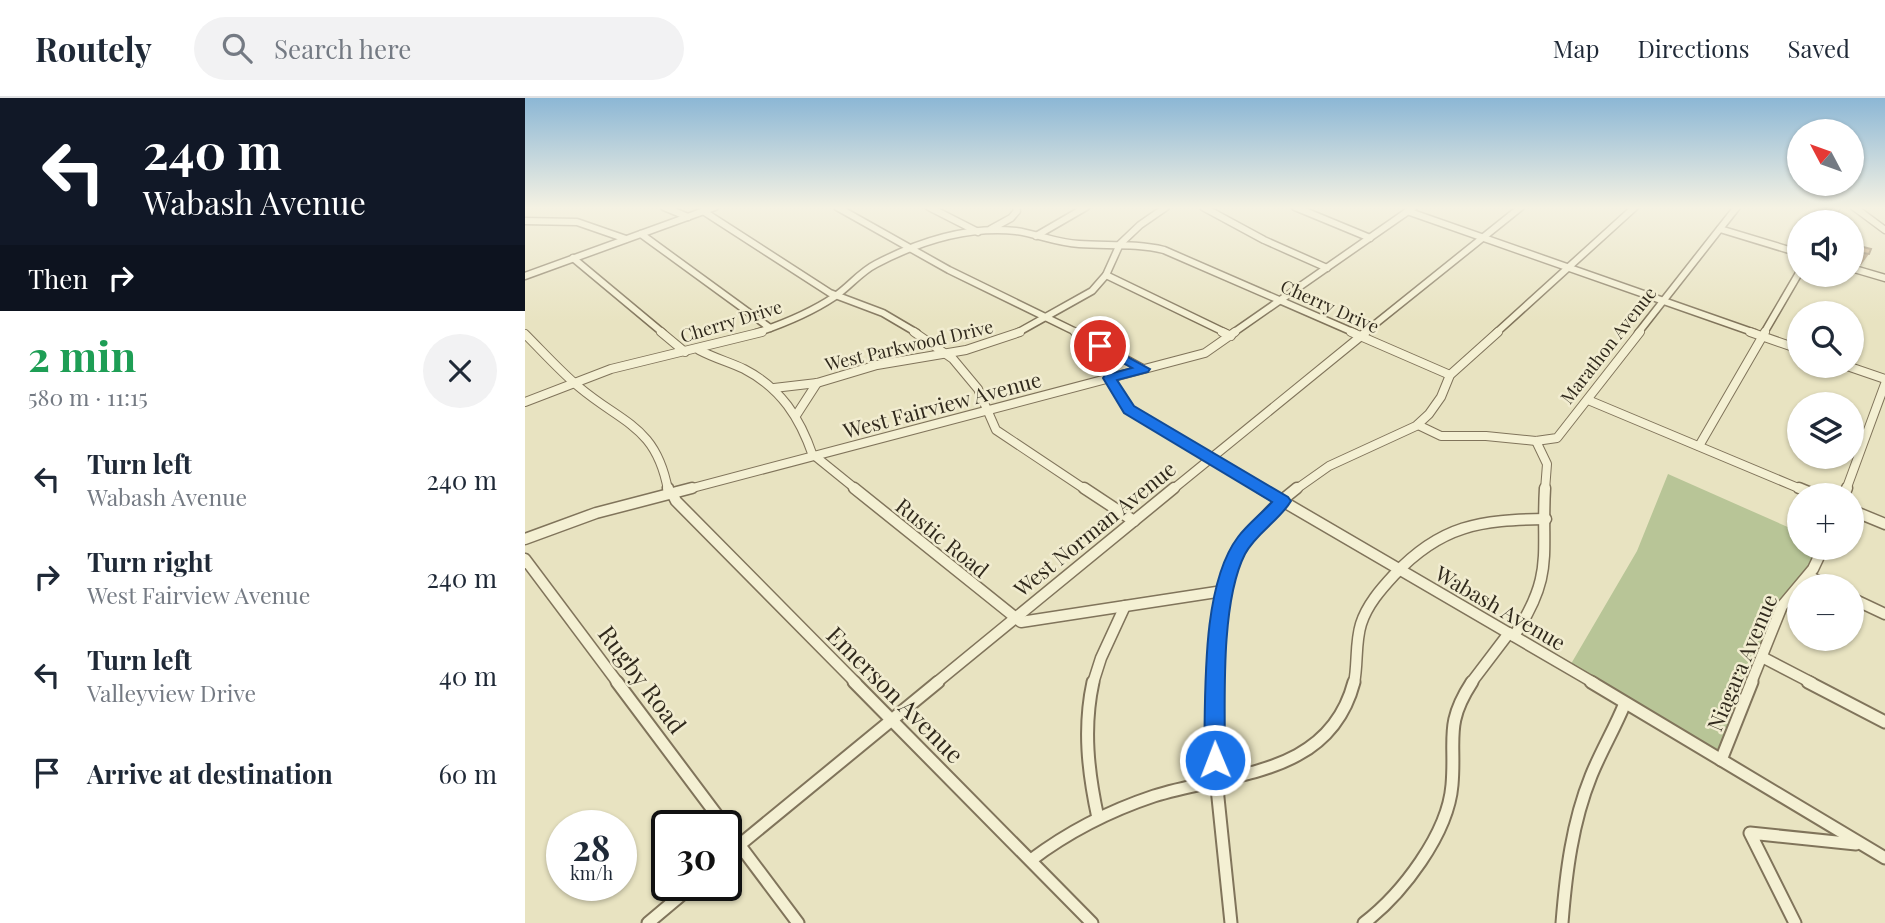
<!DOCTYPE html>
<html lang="en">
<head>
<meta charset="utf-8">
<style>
	body { margin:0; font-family:"Playfair Display",serif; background:#f2f2f3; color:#1f2937; height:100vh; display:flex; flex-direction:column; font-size:26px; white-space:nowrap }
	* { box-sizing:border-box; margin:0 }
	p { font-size:23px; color:#747a83 }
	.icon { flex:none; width:38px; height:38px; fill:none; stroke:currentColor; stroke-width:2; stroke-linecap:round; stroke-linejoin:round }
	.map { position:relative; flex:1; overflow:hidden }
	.panel { display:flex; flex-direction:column; background:#fff; width:525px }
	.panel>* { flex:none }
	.banner { background:#111827; color:#fff; overflow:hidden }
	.needle { width:46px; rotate:311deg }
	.buttons { position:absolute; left:1262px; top:21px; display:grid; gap:14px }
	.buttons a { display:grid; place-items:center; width:77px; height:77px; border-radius:50%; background:#fff; box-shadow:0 2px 5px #0004; font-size:35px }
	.speed { position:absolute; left:21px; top:712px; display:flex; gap:14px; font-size:35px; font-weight:700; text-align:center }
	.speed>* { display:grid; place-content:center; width:91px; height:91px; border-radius:50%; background:#fff; box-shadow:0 2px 5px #0004; line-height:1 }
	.speed small { font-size:18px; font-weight:400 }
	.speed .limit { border:4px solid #111; border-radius:10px; background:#fff; color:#111 }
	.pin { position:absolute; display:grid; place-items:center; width:60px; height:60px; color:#fff; margin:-30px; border:4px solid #fff; border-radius:50%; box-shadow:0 2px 7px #0007 }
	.me { position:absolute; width:77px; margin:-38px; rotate:359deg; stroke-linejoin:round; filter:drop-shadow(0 0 5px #0008) }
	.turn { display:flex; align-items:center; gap:24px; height:147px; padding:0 28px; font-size:32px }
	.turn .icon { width:91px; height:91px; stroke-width:2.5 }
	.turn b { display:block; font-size:49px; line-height:60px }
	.then { display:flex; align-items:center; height:66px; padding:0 28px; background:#0003; gap:14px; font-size:26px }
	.round { display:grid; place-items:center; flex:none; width:74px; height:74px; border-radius:37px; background:#f2f2f3 }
	.summary { display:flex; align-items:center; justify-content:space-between; height:119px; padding:0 28px }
	h1 { font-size:42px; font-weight:700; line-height:52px; color:#1e9e55 }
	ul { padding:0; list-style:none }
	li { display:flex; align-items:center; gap:21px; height:98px; padding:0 28px }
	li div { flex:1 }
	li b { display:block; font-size:26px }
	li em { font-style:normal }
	header { display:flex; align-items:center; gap:42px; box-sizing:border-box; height:98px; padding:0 35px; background:#fff; border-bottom:2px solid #e0e1e3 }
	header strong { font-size:33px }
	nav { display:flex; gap:38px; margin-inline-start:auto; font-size:24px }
	.search { width:490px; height:63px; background:#f2f2f3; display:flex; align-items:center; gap:18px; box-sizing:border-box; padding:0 24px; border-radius:38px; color:#747a83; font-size:26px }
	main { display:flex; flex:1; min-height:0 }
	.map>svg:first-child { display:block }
</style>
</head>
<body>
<header>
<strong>Routely</strong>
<div class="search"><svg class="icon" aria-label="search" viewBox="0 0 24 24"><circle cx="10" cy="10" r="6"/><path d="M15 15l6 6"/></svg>Search here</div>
<nav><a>Map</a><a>Directions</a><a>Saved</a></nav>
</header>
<main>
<section class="panel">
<div class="banner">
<div class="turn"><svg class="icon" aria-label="left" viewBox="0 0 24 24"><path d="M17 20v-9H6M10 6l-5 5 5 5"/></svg><div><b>240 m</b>Wabash Avenue</div></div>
<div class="then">Then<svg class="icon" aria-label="right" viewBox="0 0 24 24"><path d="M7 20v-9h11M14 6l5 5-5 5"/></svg></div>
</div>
<div class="summary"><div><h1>2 min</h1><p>580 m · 11:15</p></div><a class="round"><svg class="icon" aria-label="close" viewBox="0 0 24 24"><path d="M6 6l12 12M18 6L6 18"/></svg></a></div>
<ul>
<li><svg class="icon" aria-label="left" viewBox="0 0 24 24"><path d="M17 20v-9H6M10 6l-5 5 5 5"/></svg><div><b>Turn left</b><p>Wabash Avenue</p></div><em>240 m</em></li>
<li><svg class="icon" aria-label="right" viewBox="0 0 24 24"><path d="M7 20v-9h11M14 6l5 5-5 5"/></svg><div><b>Turn right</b><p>West Fairview Avenue</p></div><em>240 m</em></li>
<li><svg class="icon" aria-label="left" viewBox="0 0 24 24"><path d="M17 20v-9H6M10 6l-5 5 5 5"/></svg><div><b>Turn left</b><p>Valleyview Drive</p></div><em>40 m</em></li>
<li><svg class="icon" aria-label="arrive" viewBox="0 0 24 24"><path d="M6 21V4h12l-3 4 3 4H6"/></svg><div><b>Arrive at destination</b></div><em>60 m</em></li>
</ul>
</section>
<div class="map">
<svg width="1360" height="825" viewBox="0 0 1360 825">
	<rect width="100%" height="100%" fill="#e8e3c1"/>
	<polygon fill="#b8c597" points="1143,376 1274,434 1274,450 1298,450 1267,494 1196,662 1043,571 1112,453"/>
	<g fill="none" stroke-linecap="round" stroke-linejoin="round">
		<defs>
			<g id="minor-far3">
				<polyline points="139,109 163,119"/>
				<polyline points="312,109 424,172 553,235"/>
				<polyline points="404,109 453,134"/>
				<polyline points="678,109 739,142 802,170"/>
				<polyline points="770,109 845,140"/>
				<polyline points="1329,109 1360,132"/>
				<polyline points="178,113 305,195 358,215 392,235"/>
				<polyline points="882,113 1230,235"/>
				<polyline points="0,123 52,124 101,141"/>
				<polyline points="1303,124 1312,109"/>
				<polyline points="466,131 486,120 492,113 491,109"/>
				<polyline points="1195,131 1274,155"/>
				<polyline points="116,136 245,230"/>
				<polyline points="511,138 561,109"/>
				<polyline points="48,160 138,235"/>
				<polyline points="1326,170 1360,180"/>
				<polyline points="581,177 701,235"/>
				<polyline points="0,178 190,109"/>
				<path d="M231,235C258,226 285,215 309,199C324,189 335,174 351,166C393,144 443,128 491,133C512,136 532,145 554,146C582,148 611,145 639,152L830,235"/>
				<polyline points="492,235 567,193 581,177 595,146 615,127 641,109"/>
				<polyline points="708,235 889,109"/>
				<polyline points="839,235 996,109"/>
				<polyline points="971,235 1110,109"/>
				<polyline points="1113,235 1212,109"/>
				<polyline points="1239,235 1274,175"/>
			</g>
			<g id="minor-far2">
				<polyline points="136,234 160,254"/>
				<polyline points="389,234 428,261 453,291 471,332 561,392"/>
				<polyline points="550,234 618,271"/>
				<polyline points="697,234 706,238"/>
				<polyline points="826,234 925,277"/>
				<polyline points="1225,234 1274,251"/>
				<path d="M0,236C18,254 35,273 54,289C98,326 131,328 143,392"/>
				<path d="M174,252C189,260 204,264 219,271C256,290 275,320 288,358"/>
				<polyline points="1322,268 1360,281"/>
				<polyline points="584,280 604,312 738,392"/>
				<polyline points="249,290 292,285 352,267 441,252 495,234"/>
				<polyline points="1063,302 1278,392"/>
				<polyline points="0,304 86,271 237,234"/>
				<polyline points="272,316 292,285"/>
				<polyline points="893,327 916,338 961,338 1011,343 1032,340 1115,234"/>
				<polyline points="1011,343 1022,366 1020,392"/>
				<polyline points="1174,348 1240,234"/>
				<polyline points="290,358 332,392"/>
				<polyline points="160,392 680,255 710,234"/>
				<polyline points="647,392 841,234"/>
				<polyline points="770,392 804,368 891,328 904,316 916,299 925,277 973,234"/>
				<polyline points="1321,392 1360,286"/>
			</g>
			<g id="minor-far1">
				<polyline points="143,390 144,396"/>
				<polyline points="329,390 496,524 698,493"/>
				<polyline points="559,390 609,423"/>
				<polyline points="735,390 1069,585"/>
				<polyline points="1274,390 1291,397"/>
				<polyline points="147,395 151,403 331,585"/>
				<polyline points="1319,397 1322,390"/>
				<polyline points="1326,412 1360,426"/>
				<polyline points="0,441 71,415 167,390"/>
				<polyline points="0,461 93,585"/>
				<polyline points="1284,478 1302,488"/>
				<polyline points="1326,500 1360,516"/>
				<path d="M989,538C1030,476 1016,457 1020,390"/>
				<polyline points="1237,559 1287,585"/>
				<polyline points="411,585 649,390"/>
				<polyline points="568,585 576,560 600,508"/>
				<path d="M690,585C695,496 697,448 772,390"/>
				<path d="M829,585C833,566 830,545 836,526C842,507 856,491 869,477C916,427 955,422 1021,421"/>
				<polyline points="946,585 984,535"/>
				<polyline points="1226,585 1257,508 1288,471 1298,450"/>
			</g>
			<g id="minor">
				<polyline points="92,584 200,728"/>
				<polyline points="329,584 567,825"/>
				<path d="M568,584C558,630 563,674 573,720"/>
				<polyline points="691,584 692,690 706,825"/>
				<polyline points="1066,584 1360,760"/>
				<polyline points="1283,584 1360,624"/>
				<polyline points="1196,662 1227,584"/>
				<polyline points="201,729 273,825"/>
				<polyline points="201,758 413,584"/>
				<path d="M506,762C543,734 584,713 629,698C704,674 804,680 829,584"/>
				<polyline points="123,825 167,788"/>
				<path d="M839,825C877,796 923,736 927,687C931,641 919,627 947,584"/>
				<path d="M1037,825C1041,775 1047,725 1066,678C1076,653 1090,630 1100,605"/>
				<polyline points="1270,825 1225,735 1331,746"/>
			</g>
		</defs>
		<use href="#minor-far3" stroke="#80745b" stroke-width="9"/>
		<use href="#minor-far2" stroke="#80745b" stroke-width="10"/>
		<use href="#minor-far1" stroke="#80745b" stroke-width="13"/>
		<use href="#minor" stroke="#80745b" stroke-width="15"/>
		<use href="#minor-far3" stroke="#f4f0d3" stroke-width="6"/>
		<use href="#minor-far2" stroke="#f4f0d3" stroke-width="8"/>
		<use href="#minor-far1" stroke="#f4f0d3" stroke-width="10"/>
		<use href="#minor" stroke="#f4f0d3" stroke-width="11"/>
	</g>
	<polygon fill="#a88d6a" points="1334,148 1344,156 1336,167 1326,165 1326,160"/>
	<polygon fill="#c3a47b" stroke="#887356" stroke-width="2" points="1334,148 1346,151 1344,156 1332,154"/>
	<linearGradient id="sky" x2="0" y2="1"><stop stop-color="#8cb7d5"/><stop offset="0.49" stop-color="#f5f2e3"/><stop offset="1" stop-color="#f5f2e3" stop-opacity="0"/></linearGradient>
	<rect width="1360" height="224" fill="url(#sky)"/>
	<path fill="#1a73e8" stroke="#114b97" stroke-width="2" d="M575,244L625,271L623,274L592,282L609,308L763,399L766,403C754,423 731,435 720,456C695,505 700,606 700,662L697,669L690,672L682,669L679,662C681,601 675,489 713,439C722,427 736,416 747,404L599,315L578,280L580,277L607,270L571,250V245Z"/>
	<g text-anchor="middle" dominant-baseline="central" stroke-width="5" stroke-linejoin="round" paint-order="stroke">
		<g font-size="18" fill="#312a1d" stroke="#f1ecd0">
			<text transform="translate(805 208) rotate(24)">Cherry Drive</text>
			<text transform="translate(206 223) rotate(-17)">Cherry Drive</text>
			<text transform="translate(384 247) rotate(-13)">West Parkwood Drive</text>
			<text transform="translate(1083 247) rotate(-52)">Marathon Avenue</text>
		</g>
		<g font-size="21" fill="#312a1d" stroke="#f1ecd0">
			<text transform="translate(417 306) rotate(-15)">West Fairview Avenue</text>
			<text transform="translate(569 430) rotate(-39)">West Norman Avenue</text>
			<text transform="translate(418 439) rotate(39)">Rustic Road</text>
			<text transform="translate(976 509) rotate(30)">Wabash Avenue</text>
			<text transform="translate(1216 564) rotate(-67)">Niagara Avenue</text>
		</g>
		<g font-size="24" fill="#312a1d" stroke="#f1ecd0">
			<text transform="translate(118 581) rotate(53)">Rugby Road</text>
			<text transform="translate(371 596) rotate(45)">Emerson Avenue</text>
		</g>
	</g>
</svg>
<div class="buttons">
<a><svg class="needle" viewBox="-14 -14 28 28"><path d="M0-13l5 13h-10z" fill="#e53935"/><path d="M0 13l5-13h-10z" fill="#747a83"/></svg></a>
<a><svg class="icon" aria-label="sound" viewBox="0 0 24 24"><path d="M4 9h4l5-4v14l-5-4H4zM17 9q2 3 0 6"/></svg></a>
<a><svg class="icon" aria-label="search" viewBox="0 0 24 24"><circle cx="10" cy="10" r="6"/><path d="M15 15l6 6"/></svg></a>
<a><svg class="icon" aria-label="layers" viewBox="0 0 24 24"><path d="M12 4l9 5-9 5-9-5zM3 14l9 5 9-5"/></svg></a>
<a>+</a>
<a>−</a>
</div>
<div class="speed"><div>28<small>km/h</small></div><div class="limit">30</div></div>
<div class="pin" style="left:575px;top:248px;background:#d93025"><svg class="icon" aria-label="arrive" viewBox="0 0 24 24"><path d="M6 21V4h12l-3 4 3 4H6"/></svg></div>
<svg class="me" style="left:690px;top:662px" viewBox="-20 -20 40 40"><circle r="17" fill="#1a73e8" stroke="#fff" stroke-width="3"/><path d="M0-11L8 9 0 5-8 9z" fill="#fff"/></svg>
</div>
</main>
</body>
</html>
